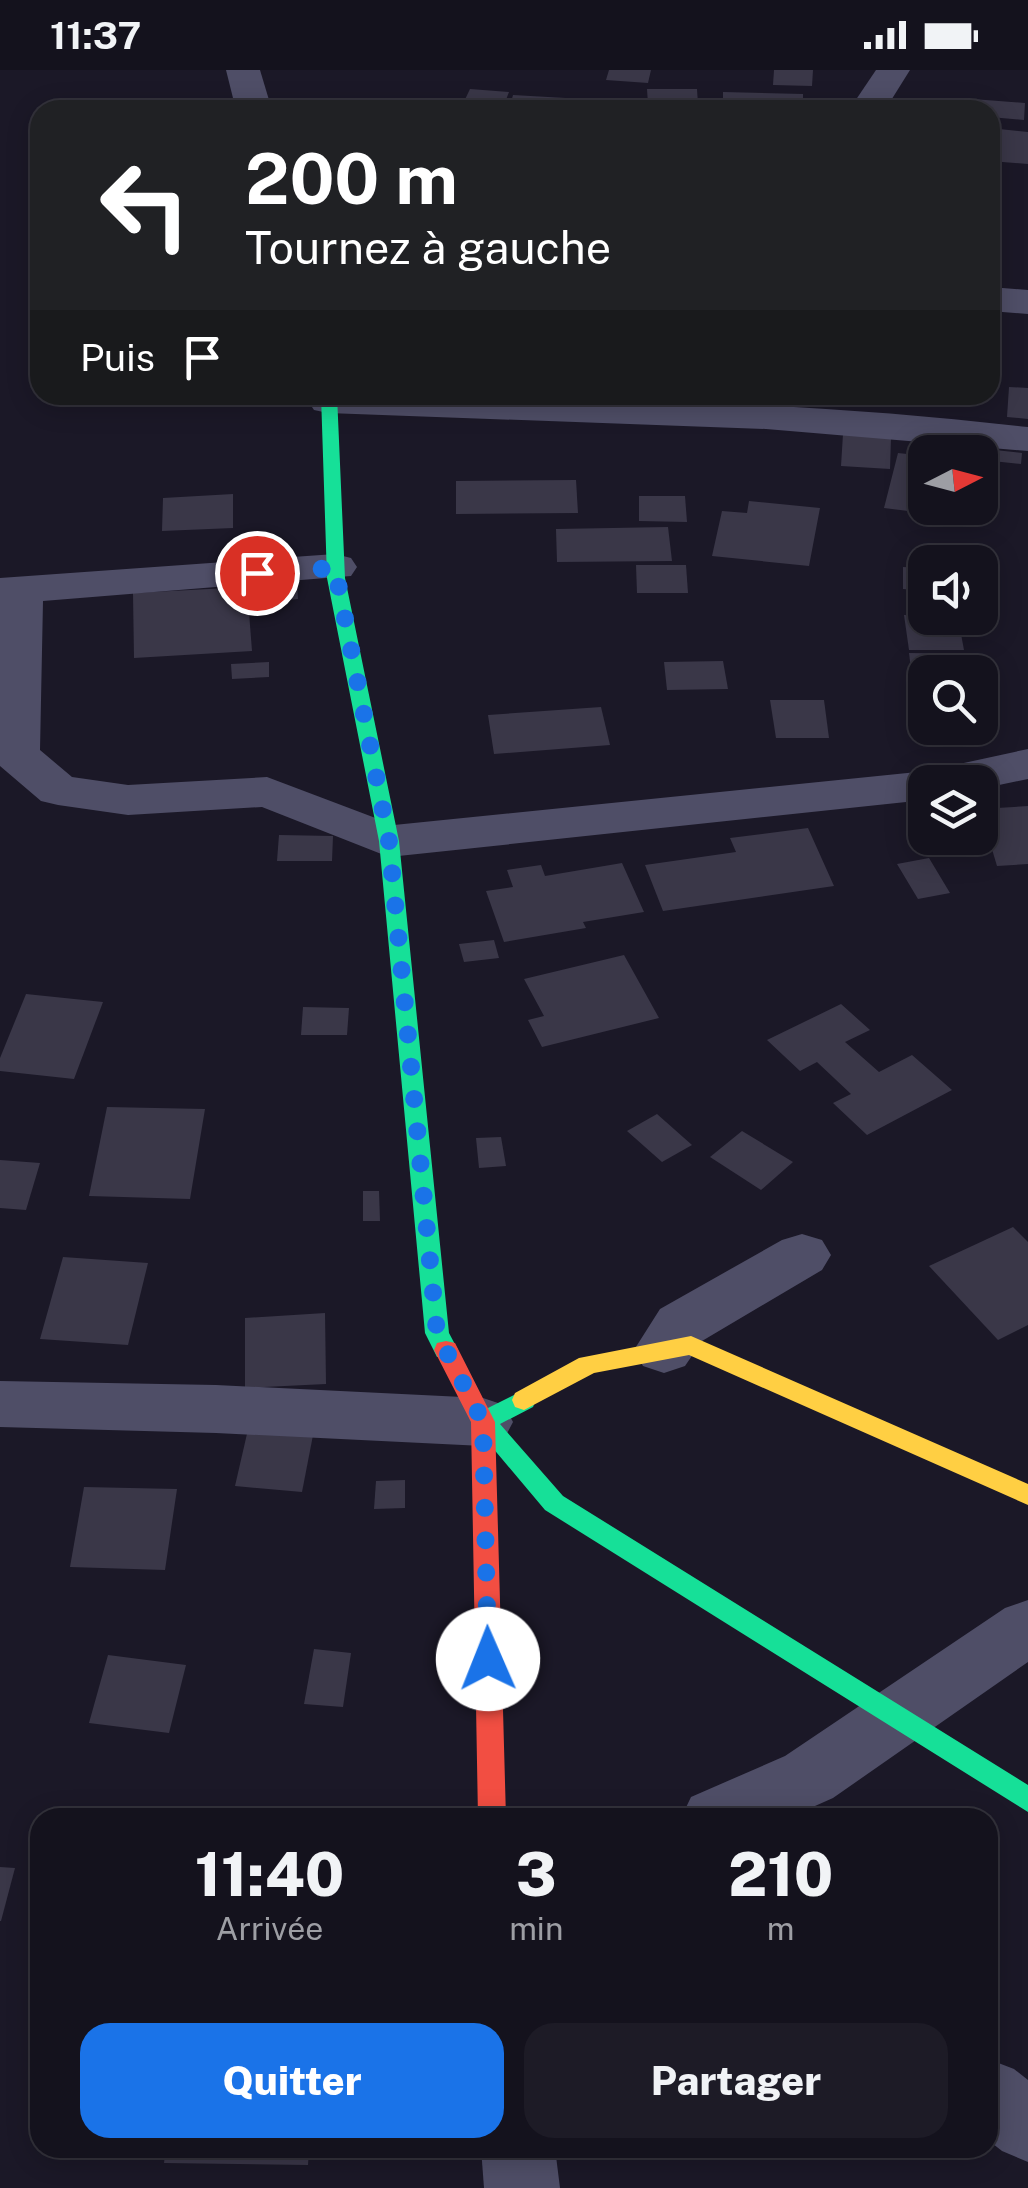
<!DOCTYPE html>
<html lang="fr">
<head>
<meta charset="utf-8">
<style>
	body { margin:0; font-family:"Public Sans",sans-serif; background:#1d1b26; color:#f1f3f6; height:100vh; display:flex; flex-direction:column; font-size:38px; white-space:nowrap }
	* { box-sizing:border-box; margin:0 }
	p { font-size:32px; color:#9d9ea4 }
	.icon { flex:none; width:55px; height:55px; fill:none; stroke:currentColor; stroke-width:2; stroke-linecap:round; stroke-linejoin:round }
	.map { position:relative; flex:1; overflow:hidden }
	.sheet { position:absolute; left:30px; top:1738px; width:968px; height:350px; display:flex; flex-direction:column; background:#14121d; border-radius:30px; box-shadow:0 5px 25px #0003,0 0 0 2px #33323b }
	.sheet>* { flex:none }
	.banner { position:absolute; left:30px; top:30px; width:970px; height:305px; border-radius:30px; box-shadow:0 5px 25px #0003,0 0 0 2px #33323b; background:#202124; color:#fff; overflow:hidden }
	.needle { width:65px; rotate:84deg }
	.buttons { position:absolute; left:908px; top:365px; display:grid; gap:20px }
	.buttons a { display:grid; place-items:center; width:90px; height:90px; border-radius:20px; background:#14121d; box-shadow:0 5px 25px #0003,0 0 0 2px #33323b; font-size:50px }
	.pin { position:absolute; display:grid; place-items:center; width:85px; height:85px; color:#fff; margin:-42px; border:5px solid #fff; border-radius:50%; box-shadow:0 2px 10px #0007 }
	.me { position:absolute; width:110px; margin:-55px; rotate:359deg; stroke-linejoin:round; filter:drop-shadow(0 0 8px #0008) }
	.turn { display:flex; align-items:center; gap:35px; height:210px; padding:0 50px; font-size:45px }
	.turn .icon { width:130px; height:130px; stroke-width:2.5 }
	.turn b { display:block; font-size:70px; line-height:85px }
	.then { display:flex; align-items:center; height:95px; padding:0 50px; background:#0003; gap:20px; font-size:38px }
	.eta { display:flex; justify-content:space-evenly; align-items:center; height:170px; text-align:center }
	.eta b { font-size:60px; font-weight:800; line-height:70px }
	.button { display:flex; gap:20px; margin-top:auto; padding:20px 50px }
	.button a { flex:1; height:115px; border-radius:30px; background:#1a73e8; color:#fff; font-size:40px; font-weight:800; line-height:115px; text-align:center }
	.button a+a { background:#1d1b26; color:#f1f3f6 }
	.status { display:flex; justify-content:space-between; align-items:center; height:70px; padding:0 50px; background:#14121d; direction:ltr }
	.status svg { height:28px; fill:currentColor }
	.map>svg:first-child { display:block }
</style>
</head>
<body>
<div class="status"><b>11:37</b><svg viewBox="0 0 49 12"><path d="M0 12V9h3v3zM5 12V6h3v6zM10 12V3h3v9zM15 12V0h3v12zM26 1h20v11H26zM47 4h2v5h-2z"/></svg></div>
<div class="map">
<svg width="1028" height="2118" viewBox="0 0 1028 2118">
	<rect width="100%" height="100%" fill="#1b1827"/>
	<g fill="#3a3748">
		<polygon points="609,0 651,0 648,13 606,10"/>
		<polygon points="774,0 813,0 812,16 773,15"/>
		<polygon points="470,19 509,22 502,40 460,40"/>
		<polygon points="647,19 697,19 698,34 648,34"/>
		<polygon points="723,22 803,24 803,38 723,35"/>
		<polygon points="513,25 566,28 563,40 509,40"/>
		<polygon points="960,28 1025,33 1024,50 990,47 990,40 959,40"/>
		<polygon points="990,58 1028,62 1028,94 990,91"/>
		<polygon points="1009,317 1028,318 1028,349 1007,347"/>
		<polygon points="606,325 705,325 705,331 606,328"/>
		<polygon points="843,364 891,368 890,399 841,396"/>
		<polygon points="986,379 1022,383 1021,394 983,390"/>
		<polygon points="898,383 925,386 925,438 933,438 932,444 884,438"/>
		<polygon points="576,410 578,443 456,444 456,411"/>
		<polygon points="233,424 233,458 162,461 163,428"/>
		<polygon points="639,426 685,426 687,452 639,451"/>
		<polygon points="749,431 820,438 809,496 712,486 722,441 747,443"/>
		<polygon points="668,457 672,491 557,492 556,459"/>
		<polygon points="636,495 686,495 688,523 637,523"/>
		<polygon points="903,497 925,498 925,521 903,519"/>
		<polygon points="297,512 298,529 275,531 273,514"/>
		<polygon points="247,517 252,581 134,588 133,523"/>
		<polygon points="904,545 958,548 964,580 909,580"/>
		<polygon points="909,583 974,584 977,602 925,602 925,616 913,616"/>
		<polygon points="723,591 728,619 667,620 664,592"/>
		<polygon points="269,592 269,607 232,609 231,594"/>
		<polygon points="925,629 925,658 961,658 964,666 923,670 909,630"/>
		<polygon points="770,630 824,630 829,668 776,668"/>
		<polygon points="601,637 610,675 494,684 488,645"/>
		<polygon points="1028,736 1028,794 997,796 980,739"/>
		<polygon points="808,758 834,816 663,841 645,795 736,782 730,768"/>
		<polygon points="279,765 333,766 332,791 277,791"/>
		<polygon points="929,788 950,823 918,829 897,794"/>
		<polygon points="622,793 644,842 583,852 586,858 504,872 486,821 513,817 507,800 541,795 545,806"/>
		<polygon points="494,870 499,888 464,892 459,874"/>
		<polygon points="624,885 659,948 542,977 528,950 544,946 524,909"/>
		<polygon points="26,924 103,932 74,1009 0,1001 0,988"/>
		<polygon points="841,934 870,960 845,972 879,1002 912,985 952,1020 867,1065 833,1033 851,1024 817,992 800,1001 767,970"/>
		<polygon points="303,937 349,938 347,965 301,965"/>
		<polygon points="107,1037 205,1039 190,1129 89,1126"/>
		<polygon points="657,1044 692,1075 662,1092 627,1061"/>
		<polygon points="742,1061 793,1092 761,1120 710,1087"/>
		<polygon points="501,1067 506,1096 479,1098 476,1068"/>
		<polygon points="0,1090 40,1093 26,1140 0,1138"/>
		<polygon points="363,1121 379,1121 380,1151 363,1151"/>
		<polygon points="1013,1157 1028,1172 1028,1255 998,1270 929,1196"/>
		<polygon points="63,1187 148,1193 128,1275 40,1269"/>
		<polygon points="325,1243 326,1314 245,1318 245,1248"/>
		<polygon points="249,1355 314,1360 302,1422 235,1416"/>
		<polygon points="405,1410 405,1438 374,1439 376,1411"/>
		<polygon points="84,1417 177,1419 165,1500 70,1497"/>
		<polygon points="314,1579 351,1583 343,1637 304,1634"/>
		<polygon points="108,1585 186,1595 169,1663 89,1653"/>
		<polygon points="0,1797 15,1798 1,1851 0,1851"/>
		<polygon points="166,2078 309,2078 308,2095 164,2093"/>
	</g>
	<g fill="none" stroke-linecap="round" stroke-linejoin="round">
		<g fill="#4f4e67" fill-rule="evenodd">
			<polygon points="226,0 260,0 272,40 236,40"/>
			<polygon points="876,0 910,0 885,40 849,40"/>
			<polygon points="990,217 1028,220 1028,244 990,241"/>
			<path d="M312,325C551,325 790,330 1028,357V381L766,359L328,343L314,340L308,331Z"/>
			<polygon points="335,484 351,488 357,497 351,506 43,531 40,680 72,707 128,715 267,707 394,755 927,701 1028,679 1028,709 980,719 980,712 925,712 925,730 389,787 262,737 128,745 58,735 41,731 0,696 0,508"/>
			<polygon points="802,1164 822,1170 831,1185 822,1200 702,1271 685,1296 664,1303 643,1296 634,1280 660,1239 782,1170"/>
			<polygon points="0,1311 216,1315 483,1328 504,1335 513,1352 504,1369 483,1376 216,1363 0,1357"/>
			<polygon points="1028,1530 1028,1592 833,1728 788,1748 681,1748 691,1727 785,1686 1005,1538"/>
			<polygon points="988,1989 1014,1999 1028,2010 1028,2092 1002,2081 988,2070"/>
			<polygon points="481,2078 555,2078 560,2118 484,2118"/>
		</g>
		<g fill="#16e098" fill-rule="evenodd">
			<polygon points="321,325 337,325 345,508 399,771 449,1263 458,1280 455,1287 437,1287 425,1263 379,771 327,508"/>
			<polygon points="524,1320 533,1323 536,1330 533,1337 500,1354 563,1426 1028,1715 1028,1742 545,1440 471,1352 474,1345"/>
		</g>
		<polygon fill="#ffcf43" fill-rule="evenodd" points="691,1266 1028,1414 1028,1435 689,1285 594,1303 524,1340 515,1337 512,1330 515,1323 579,1288"/>
		<polygon fill="#f24e42" fill-rule="evenodd" points="446,1271 455,1273 495,1352 506,1748 478,1748 471,1352 434,1280 437,1273"/>
	</g>
	<g fill="none" stroke-linecap="round" stroke-linejoin="round">
		<polyline stroke="#1a73e8" stroke-width="18" stroke-dasharray="0 32.4" points="257,503 335,498 389,771 437,1263 483,1352 488,1589"/>
	</g>
</svg>
<div class="buttons">
<a><svg class="needle" viewBox="-14 -14 28 28"><path d="M0-13l5 13h-10z" fill="#e53935"/><path d="M0 13l5-13h-10z" fill="#9d9ea4"/></svg></a>
<a><svg class="icon" aria-label="sound" viewBox="0 0 24 24"><path d="M4 9h4l5-4v14l-5-4H4zM17 9q2 3 0 6"/></svg></a>
<a><svg class="icon" aria-label="search" viewBox="0 0 24 24"><circle cx="10" cy="10" r="6"/><path d="M15 15l6 6"/></svg></a>
<a><svg class="icon" aria-label="layers" viewBox="0 0 24 24"><path d="M12 4l9 5-9 5-9-5zM3 14l9 5 9-5"/></svg></a>
</div>
<div class="pin" style="left:257px;top:503px;background:#d93025"><svg class="icon" aria-label="arrive" viewBox="0 0 24 24"><path d="M6 21V4h12l-3 4 3 4H6"/></svg></div>
<svg class="me" style="left:488px;top:1589px" viewBox="-20 -20 40 40"><circle r="19" fill="#fff"/><path d="M0-13L10 11 0 6-10 11z" fill="#1a73e8"/></svg>
<div class="banner">
<div class="turn"><svg class="icon" aria-label="left" viewBox="0 0 24 24"><path d="M17 20v-9H6M10 6l-5 5 5 5"/></svg><div><b>200 m</b>Tournez à gauche</div></div>
<div class="then">Puis<svg class="icon" aria-label="arrive" viewBox="0 0 24 24"><path d="M6 21V4h12l-3 4 3 4H6"/></svg></div>
</div>
<section class="sheet">
<div class="eta">
<div><b>11:40</b><p>Arrivée</p></div>
<div><b>3</b><p>min</p></div>
<div><b>210</b><p>m</p></div>
</div>
<div class="button"><a>Quitter</a><a>Partager</a></div>
</section>
</div>
</body>
</html>
